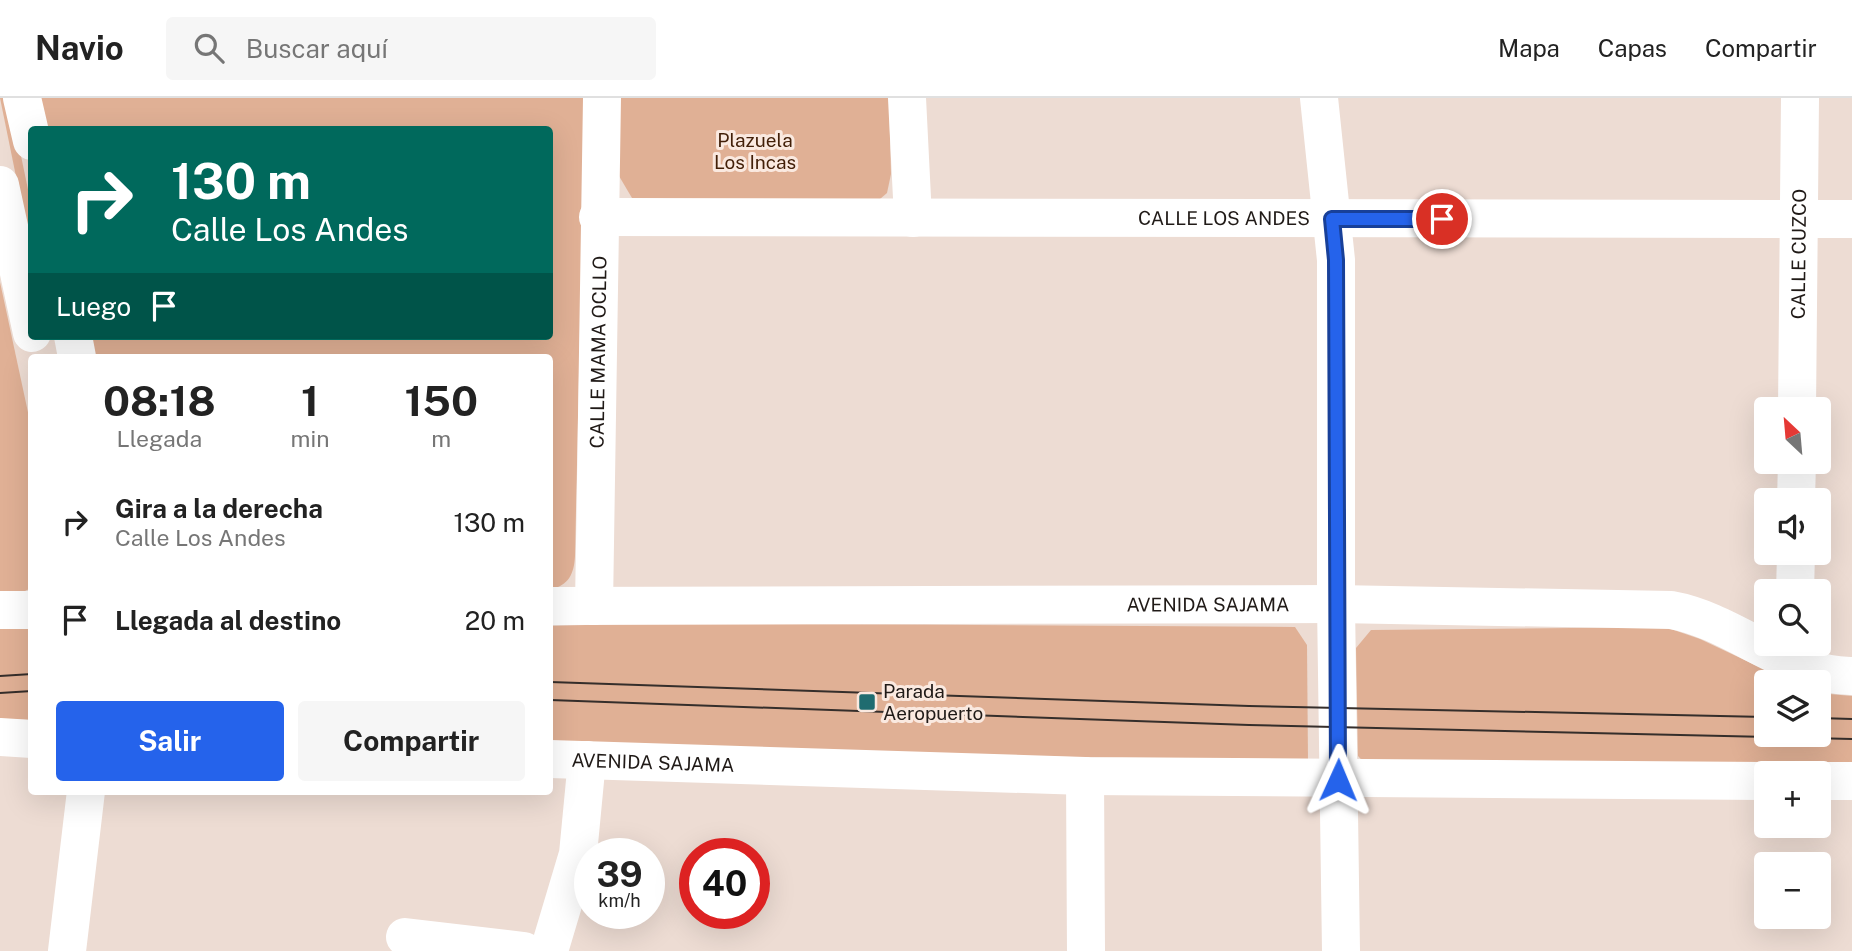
<!DOCTYPE html>
<html lang="es">
<head>
<meta charset="utf-8">
<style>
	body { margin:0; font-family:"Public Sans",sans-serif; background:#f6f6f6; color:#222; height:100vh; display:flex; flex-direction:column; font-size:26px; white-space:nowrap }
	* { box-sizing:border-box; margin:0 }
	p { font-size:23px; color:#767676 }
	.icon { flex:none; width:38px; height:38px; fill:none; stroke:currentColor; stroke-width:2; stroke-linecap:round; stroke-linejoin:round }
	.map { position:relative; flex:1; overflow:hidden }
	.panel { position:absolute; left:28px; top:256px; width:525px; height:441px; display:flex; flex-direction:column; background:#fff; border-radius:7px; box-shadow:0 7px 28px #0002 }
	.panel>* { flex:none }
	.hud { position:absolute; left:28px; top:28px; width:525px; height:214px; border-radius:7px; box-shadow:0 7px 28px #0002; background:#00695c; color:#fff; overflow:hidden }
	.needle { width:46px; rotate:334deg }
	.buttons { position:absolute; left:1754px; top:299px; display:grid; gap:14px }
	.buttons a { display:grid; place-items:center; width:77px; height:77px; border-radius:7px; background:#fff; box-shadow:0 7px 28px #0002; font-size:35px }
	.speed { position:absolute; left:574px; top:740px; display:flex; gap:14px; font-size:35px; font-weight:700; text-align:center }
	.speed>* { display:grid; place-content:center; width:91px; height:91px; border-radius:50%; background:#fff; box-shadow:0 7px 28px #0002; line-height:1 }
	.speed small { font-size:18px; font-weight:400 }
	.speed .limit { border:10px solid #d22; background:#fff; color:#111 }
	.pin { position:absolute; display:grid; place-items:center; width:60px; height:60px; color:#fff; margin:-30px; border:4px solid #fff; border-radius:50%; box-shadow:0 2px 7px #0007 }
	.me { position:absolute; width:77px; margin:-38px; rotate:1deg; stroke-linejoin:round; filter:drop-shadow(0 0 5px #0008) }
	.turn { display:flex; align-items:center; gap:24px; height:147px; padding:0 28px; font-size:32px }
	.turn .icon { width:91px; height:91px; stroke-width:2.5 }
	.turn b { display:block; font-size:49px; line-height:60px }
	.then { display:flex; align-items:center; height:66px; padding:0 28px; background:#0003; gap:14px; font-size:26px }
	.eta { display:flex; justify-content:space-evenly; align-items:center; height:119px; text-align:center }
	.eta b { font-size:42px; font-weight:700; line-height:49px }
	.button { display:flex; gap:14px; margin-top:auto; padding:14px 28px }
	.button a { flex:1; height:80px; border-radius:7px; background:#2563eb; color:#fff; font-size:28px; font-weight:700; line-height:80px; text-align:center }
	.button a+a { background:#f6f6f6; color:#222 }
	ul { padding:0; list-style:none }
	li { display:flex; align-items:center; gap:21px; height:98px; padding:0 28px }
	li div { flex:1 }
	li b { display:block; font-size:26px }
	li em { font-style:normal }
	header { display:flex; align-items:center; gap:42px; box-sizing:border-box; height:98px; padding:0 35px; background:#fff; border-bottom:2px solid #e0e0e0 }
	header strong { font-size:33px }
	nav { display:flex; gap:38px; margin-inline-start:auto; font-size:24px }
	.search { width:490px; height:63px; background:#f6f6f6; display:flex; align-items:center; gap:18px; box-sizing:border-box; padding:0 24px; border-radius:7px; color:#767676; font-size:26px }
	.map>svg:first-child { display:block }
</style>
</head>
<body>
<header>
<strong>Navio</strong>
<div class="search"><svg class="icon" aria-label="search" viewBox="0 0 24 24"><circle cx="10" cy="10" r="6"/><path d="M15 15l6 6"/></svg>Buscar aquí</div>
<nav><a>Mapa</a><a>Capas</a><a>Compartir</a></nav>
</header>
<div class="map">
<svg width="1852" height="853" viewBox="0 0 1852 853">
	<rect width="100%" height="100%" fill="#eddcd3"/>
	<g fill="#e0b095">
		<polygon points="0,0 9,0 31,106 31,152"/>
		<path d="M38,0H585L575,458C574,476 569,487 550,492V259H93L88,238H550V32L45,31Z"/>
		<polygon points="619,0 889,0 891,76 887,95 873,107 632,100 619,78"/>
		<polygon points="0,184 32,333 31,490 25,493 0,493"/>
		<polygon points="656,525 1295,529 1307,547 1308,664 550,648 550,528"/>
		<polygon points="1665,529 1700,541 1791,584 1766,584 1766,637 1818,637 1818,595 1852,598 1852,672 1370,671 1358,658 1356,550 1371,532"/>
		<polygon points="0,531 31,531 31,622 0,621"/>
	</g>
	<g fill="none" stroke-linecap="round" stroke-linejoin="round">
		<g stroke="#fff" stroke-width="38">
			<polyline points="22,0 32,43"/>
			<polyline points="907,0 913,120"/>
			<polyline points="1319,0 1336,162 1336,506 1341,853"/>
			<polyline points="0,87 32,235"/>
			<path id="s1" d="M598,119L1852,121"/>
			<polyline points="73,238 77,259"/>
			<path id="s2" d="M1797,312L1800,0"/>
			<polyline points="1796,402 1797,364"/>
			<polyline points="1795,494 1796,455"/>
			<path id="s3" d="M550,508L1336,506L1671,512C1734,523 1789,579 1852,578"/>
			<path id="s4" d="M594,508L602,0"/>
			<polyline points="0,512 32,512"/>
			<polyline points="0,639 32,641"/>
			<path id="s5" d="M550,661L1085,678L1766,683"/>
			<polyline points="1085,678 1086,853"/>
			<polyline points="1818,683 1852,683"/>
			<polyline points="405,839 524,853"/>
			<polyline points="67,853 86,693"/>
			<polyline points="549,853 578,756 587,662"/>
		</g>
		<g stroke="#352e2b" stroke-width="2">
			<polyline points="0,578 32,576"/>
			<polyline points="550,584 1249,608 1766,619"/>
			<polyline points="0,595 32,593"/>
			<polyline points="550,602 1249,627 1852,641"/>
			<polyline points="1818,620 1852,621"/>
		</g>
	</g>
	<g fill="none" stroke-linecap="round" stroke-linejoin="round">
		<defs>
			<polyline id="route" points="1338,682 1336,162 1332,121 1442,121"/>
		</defs>
		<use href="#route" stroke="#184099" stroke-width="18"/>
		<use href="#route" stroke="#2563eb" stroke-width="12"/>
	</g>
	<rect fill="#1f6c70" stroke="#fae9e0" stroke-width="2.5" x="858" y="595" width="18" height="18" rx="3.5"/>
	<g text-anchor="middle" dominant-baseline="central" stroke-width="6" stroke-linejoin="round" paint-order="stroke">
		<g font-size="19" fill="#421f08" stroke="#fae9e0">
			<text x="755" y="42">Plazuela<tspan x="755" dy="22">Los Incas</tspan></text>
		</g>
		<g font-size="19" fill="#201a17" stroke="#fae9e0">
			<text stroke="none"><textPath href="#s1" startOffset="626">CALLE LOS ANDES</textPath></text>
			<text stroke="none"><textPath href="#s2" startOffset="156">CALLE CUZCO</textPath></text>
			<text stroke="none"><textPath href="#s4" startOffset="254">CALLE MAMA OCLLO</textPath></text>
			<text stroke="none"><textPath href="#s3" startOffset="658">AVENIDA SAJAMA</textPath></text>
			<text stroke="none"><textPath href="#s5" startOffset="103">AVENIDA SAJAMA</textPath></text>
		</g>
		<g font-size="19" fill="#201a17" stroke="#fae9e0" text-anchor="start">
			<text x="883" y="593">Parada<tspan x="883" dy="22">Aeropuerto</tspan></text>
		</g>
	</g>
</svg>
<div class="buttons">
<a><svg class="needle" viewBox="-14 -14 28 28"><path d="M0-13l5 13h-10z" fill="#e53935"/><path d="M0 13l5-13h-10z" fill="#767676"/></svg></a>
<a><svg class="icon" aria-label="sound" viewBox="0 0 24 24"><path d="M4 9h4l5-4v14l-5-4H4zM17 9q2 3 0 6"/></svg></a>
<a><svg class="icon" aria-label="search" viewBox="0 0 24 24"><circle cx="10" cy="10" r="6"/><path d="M15 15l6 6"/></svg></a>
<a><svg class="icon" aria-label="layers" viewBox="0 0 24 24"><path d="M12 4l9 5-9 5-9-5zM3 14l9 5 9-5"/></svg></a>
<a>+</a>
<a>−</a>
</div>
<div class="speed"><div>39<small>km/h</small></div><div class="limit">40</div></div>
<div class="pin" style="left:1442px;top:121px;background:#d93025"><svg class="icon" aria-label="arrive" viewBox="0 0 24 24"><path d="M6 21V4h12l-3 4 3 4H6"/></svg></div>
<svg class="me" style="left:1338px;top:682px" viewBox="-20 -20 40 40"><path d="M0-17L14 15 0 8-14 15z" fill="#2563eb" stroke="#fff" stroke-width="4"/></svg>
<div class="hud">
<div class="turn"><svg class="icon" aria-label="right" viewBox="0 0 24 24"><path d="M7 20v-9h11M14 6l5 5-5 5"/></svg><div><b>130 m</b>Calle Los Andes</div></div>
<div class="then">Luego<svg class="icon" aria-label="arrive" viewBox="0 0 24 24"><path d="M6 21V4h12l-3 4 3 4H6"/></svg></div>
</div>
<section class="panel">
<div class="eta">
<div><b>08:18</b><p>Llegada</p></div>
<div><b>1</b><p>min</p></div>
<div><b>150</b><p>m</p></div>
</div>
<ul>
<li><svg class="icon" aria-label="right" viewBox="0 0 24 24"><path d="M7 20v-9h11M14 6l5 5-5 5"/></svg><div><b>Gira a la derecha</b><p>Calle Los Andes</p></div><em>130 m</em></li>
<li><svg class="icon" aria-label="arrive" viewBox="0 0 24 24"><path d="M6 21V4h12l-3 4 3 4H6"/></svg><div><b>Llegada al destino</b></div><em>20 m</em></li>
</ul>
<div class="button"><a>Salir</a><a>Compartir</a></div>
</section>
</div>
</body>
</html>
